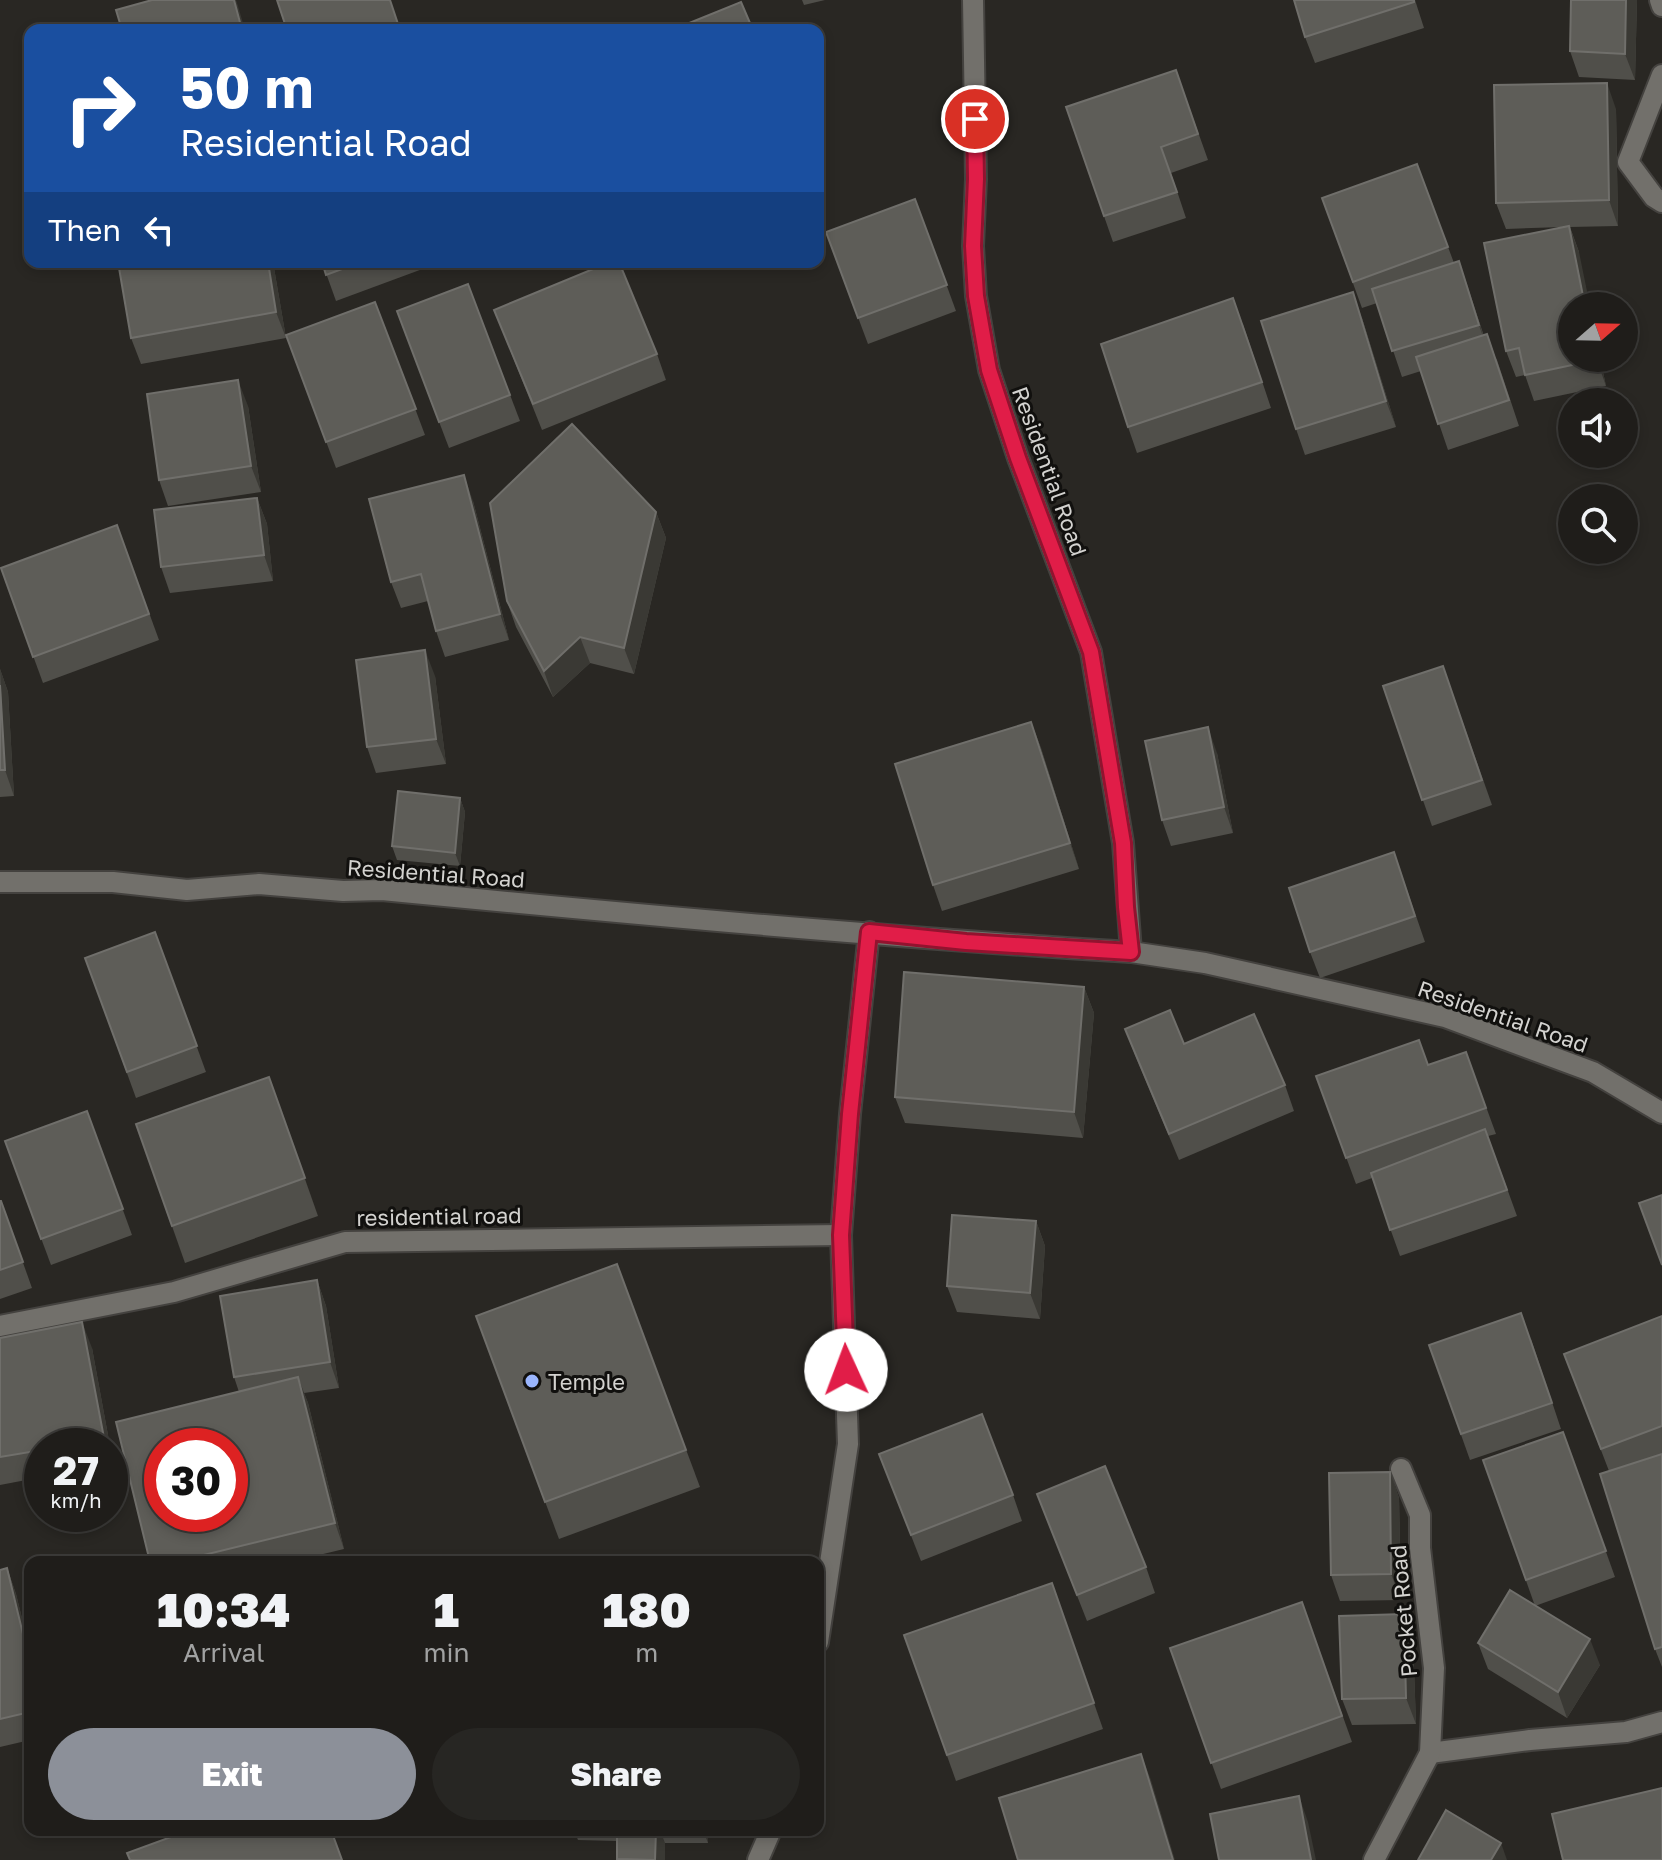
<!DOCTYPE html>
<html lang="en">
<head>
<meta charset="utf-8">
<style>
	body { margin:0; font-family:"Golos Text",sans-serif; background:#272623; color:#f1f3f6; height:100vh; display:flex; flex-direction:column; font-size:30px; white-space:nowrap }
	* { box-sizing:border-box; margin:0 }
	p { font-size:26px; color:#a1a2a2 }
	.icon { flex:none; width:44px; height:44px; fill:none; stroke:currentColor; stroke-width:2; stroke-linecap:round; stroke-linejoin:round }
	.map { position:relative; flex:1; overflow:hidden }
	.details { position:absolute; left:24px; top:1556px; width:800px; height:280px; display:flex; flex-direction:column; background:#1f1d1a; border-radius:16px; box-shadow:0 4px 12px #0003,0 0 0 2px #3c3b39 }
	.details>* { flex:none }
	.guide { position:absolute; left:24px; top:24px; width:800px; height:244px; border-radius:16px; box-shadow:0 4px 12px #0003,0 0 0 2px #3c3b39; background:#1a4fa0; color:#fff; overflow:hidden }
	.needle { width:52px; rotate:70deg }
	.tools { position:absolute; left:1558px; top:292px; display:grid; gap:16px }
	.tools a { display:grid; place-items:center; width:80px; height:80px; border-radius:50%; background:#1f1d1a; box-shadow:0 4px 12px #0003,0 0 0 2px #3c3b39; font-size:40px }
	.speed { position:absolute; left:24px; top:1428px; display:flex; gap:16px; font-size:40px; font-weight:700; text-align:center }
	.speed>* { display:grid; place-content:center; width:104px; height:104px; border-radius:50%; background:#1f1d1a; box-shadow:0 4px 12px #0003,0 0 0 2px #3c3b39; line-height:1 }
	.speed small { font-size:20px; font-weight:400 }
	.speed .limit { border:12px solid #d22; background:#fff; color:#111 }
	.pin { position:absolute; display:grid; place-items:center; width:68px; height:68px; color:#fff; margin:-34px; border:4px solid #fff; border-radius:50%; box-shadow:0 2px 8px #0007 }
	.me { position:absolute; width:88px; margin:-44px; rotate:358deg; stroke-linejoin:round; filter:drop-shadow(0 0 6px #0008) }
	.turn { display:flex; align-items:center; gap:28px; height:168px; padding:0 24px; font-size:36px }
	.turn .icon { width:104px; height:104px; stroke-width:2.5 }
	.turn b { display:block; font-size:56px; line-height:68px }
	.then { display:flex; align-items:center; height:76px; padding:0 24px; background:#0003; gap:16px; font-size:30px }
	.eta { display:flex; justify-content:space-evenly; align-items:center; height:136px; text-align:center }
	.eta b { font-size:48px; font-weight:800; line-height:56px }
	.action { display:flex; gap:16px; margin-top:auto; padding:16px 24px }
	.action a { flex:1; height:92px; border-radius:48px; background:#8c9099; color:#fff; font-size:32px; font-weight:800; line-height:92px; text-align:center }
	.action a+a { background:#272623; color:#f1f3f6 }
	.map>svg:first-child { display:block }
</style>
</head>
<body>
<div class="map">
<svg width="1662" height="1860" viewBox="0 0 1662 1860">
	<rect width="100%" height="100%" fill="#292723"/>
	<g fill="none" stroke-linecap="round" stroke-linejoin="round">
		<defs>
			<g id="minor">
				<polyline points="973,0 976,179 973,246 976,296 989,370 1018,458 1091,652 1123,843 1131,952 1205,963 1445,1017 1593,1072 1662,1113"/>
				<polyline points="1660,0 1662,6"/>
				<polyline points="1662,75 1628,162 1654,197 1662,202"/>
				<path d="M0,882H113L187,890L259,884L343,891L382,890C631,914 881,937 1131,952"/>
				<polyline points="0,1326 174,1292 345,1242 841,1235"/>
				<polyline points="818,1642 848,1444 841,1235 850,1114 869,932"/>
				<polyline points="1430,1753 1530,1740 1626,1732 1662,1722"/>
				<polyline points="758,1860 771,1830"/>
				<polyline points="1374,1860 1430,1753 1434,1668 1420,1548 1420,1515 1401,1469"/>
			</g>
		</defs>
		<use href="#minor" stroke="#44423f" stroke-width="24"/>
		<use href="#minor" stroke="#72706b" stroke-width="20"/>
	</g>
	<g fill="#504f4a">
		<polygon points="802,0 825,0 804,5"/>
		<polygon points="1415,0 1424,28 1315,63 1305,37"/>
		<polygon points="1571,0 1637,0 1635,80 1579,77 1570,51"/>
		<polygon points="1176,70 1208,160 1171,173 1186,218 1113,242 1066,107"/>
		<polygon points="1616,109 1618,226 1570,227 1579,252 1572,358 1600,358 1606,386 1534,401 1525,375 1516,377 1506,351 1563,227 1506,229 1496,203"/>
		<polygon points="1417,164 1454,263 1459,261 1484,336 1497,360 1519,426 1448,450 1421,371 1402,377 1377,303 1362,308 1322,198"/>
		<polygon points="915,199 956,311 868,344 826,232"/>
		<polygon points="273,262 286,338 141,364 131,338"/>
		<polygon points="322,262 435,262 436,264 336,301"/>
		<polygon points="477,262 534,262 480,270"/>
		<polygon points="468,284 520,421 449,448 397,311"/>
		<polygon points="375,302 425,435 336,468 286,335"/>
		<polygon points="494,310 657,354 666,380 542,430"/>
		<polygon points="1362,318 1396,427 1305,455 1296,429"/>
		<polygon points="1243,324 1271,408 1137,453 1128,427"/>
		<polygon points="248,406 261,492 168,506 159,480"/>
		<polygon points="257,498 267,524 273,581 170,593 161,567"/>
		<polygon points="473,501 509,640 445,657 436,631 428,601 401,608 391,582"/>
		<polygon points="656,512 666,538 634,674 590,663 553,697 516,627 507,601"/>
		<polygon points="117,525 159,640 43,683 1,568"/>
		<polygon points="1443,666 1492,805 1432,826 1383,686"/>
		<polygon points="0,669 8,692 14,796 0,797"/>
		<polygon points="435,676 446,764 376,773 367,747"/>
		<polygon points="1031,722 1041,748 1079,869 942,911 933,885"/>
		<polygon points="1217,753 1233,833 1171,846 1162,820"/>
		<polygon points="460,798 465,812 460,866 397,860 392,846"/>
		<polygon points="1394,852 1425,942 1320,978 1310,952"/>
		<polygon points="155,932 206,1072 136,1098 85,958"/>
		<polygon points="1084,987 1094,1013 1083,1138 905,1123 895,1097"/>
		<polygon points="1125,1029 1184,1044 1285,1085 1294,1111 1179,1160 1135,1055"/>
		<polygon points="1466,1052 1496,1134 1488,1136 1517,1216 1400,1256 1372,1178 1356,1184 1316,1076 1428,1065"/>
		<polygon points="269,1077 318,1216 185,1263 136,1124"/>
		<polygon points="87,1111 132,1235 51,1265 5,1141"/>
		<polygon points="0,1201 1,1201 32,1288 0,1299"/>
		<polygon points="1036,1221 1045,1246 1040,1319 957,1312 947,1286"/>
		<polygon points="617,1264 700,1487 559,1539 476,1316"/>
		<polygon points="317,1280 326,1306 339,1388 304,1393 308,1403 344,1549 290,1562 150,1562 239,1392 234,1377"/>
		<polygon points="1662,1316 1662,1667 1655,1649 1609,1471 1564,1354"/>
		<polygon points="0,1338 92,1348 110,1446 42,1446 42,1477 0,1485"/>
		<polygon points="1531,1339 1561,1429 1470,1460 1429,1345"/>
		<polygon points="1563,1432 1615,1577 1535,1606 1483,1460"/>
		<polygon points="879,1454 1013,1495 1022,1521 921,1561"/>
		<polygon points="1390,1472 1399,1498 1401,1600 1340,1601 1331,1575"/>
		<polygon points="1037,1494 1146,1567 1155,1593 1087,1621"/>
		<polygon points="7,1568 16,1594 30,1651 30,1740 0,1747 0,1570"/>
		<polygon points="1052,1583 1103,1729 956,1781 904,1635"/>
		<polygon points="1302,1602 1352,1742 1221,1789 1170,1648"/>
		<polygon points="1413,1640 1416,1724 1352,1725 1342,1699"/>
		<polygon points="1478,1643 1600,1665 1567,1718 1488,1669"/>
		<polygon points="574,1830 708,1830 708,1843 665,1843 665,1860 618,1860 617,1841 578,1840"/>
	</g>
	<g fill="#3a3934">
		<polygon points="234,0 236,0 238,6 245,30 242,30"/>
		<polygon points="1626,0 1637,0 1635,80 1625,54"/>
		<polygon points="1607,83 1616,109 1618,226 1609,200"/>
		<polygon points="1569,226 1579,252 1590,306 1585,306"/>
		<polygon points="1459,261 1468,287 1488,351 1479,325"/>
		<polygon points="268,262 273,262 286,338 276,312"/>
		<polygon points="1353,292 1362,318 1396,427 1386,401"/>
		<polygon points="1596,358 1600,358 1606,386"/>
		<polygon points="238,380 248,406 261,492 251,466"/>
		<polygon points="464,475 473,501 509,640 500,614"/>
		<polygon points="257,498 267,524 273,581 264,555"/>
		<polygon points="656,512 666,538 634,674 624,648"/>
		<polygon points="580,637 590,663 553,697 544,671"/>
		<polygon points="425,650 435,676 446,764 436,739"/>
		<polygon points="0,669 8,692 14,796 5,770"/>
		<polygon points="1031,722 1041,748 1079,869 1070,843"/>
		<polygon points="1208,727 1217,753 1233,833 1224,807"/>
		<polygon points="460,798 465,812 460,866 455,853"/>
		<polygon points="1084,987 1094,1013 1083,1138 1074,1112"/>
		<polygon points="1036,1221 1045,1246 1040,1319 1030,1293"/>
		<polygon points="317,1280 326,1306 339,1388 330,1362"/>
		<polygon points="82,1322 92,1348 110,1446 107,1446 104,1438"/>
		<polygon points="298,1377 308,1403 344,1549 335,1523"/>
		<polygon points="1390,1472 1399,1498 1401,1600 1391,1574"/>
		<polygon points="7,1568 16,1594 30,1651 30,1663"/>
		<polygon points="1404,1614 1413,1640 1416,1724 1406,1698"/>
		<polygon points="1590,1639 1600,1665 1567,1718 1558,1692"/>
		<polygon points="1141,1754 1151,1780 1175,1860 1173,1860"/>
		<polygon points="1299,1796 1308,1822 1316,1860 1311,1860"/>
		<polygon points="656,1830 660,1830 665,1843 665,1860 655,1860"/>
		<polygon points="703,1830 708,1830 708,1843"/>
		<polygon points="1501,1843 1507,1860 1491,1860"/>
	</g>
	<g fill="#5e5d58" stroke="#706f6b" stroke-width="2" fill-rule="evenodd">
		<polygon points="152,0 234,0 242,30 122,30 116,10"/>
		<polygon points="277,0 390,0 400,30 287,30"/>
		<polygon points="1294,0 1414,0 1414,2 1305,37"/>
		<polygon points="1571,0 1626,0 1625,54 1570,51"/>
		<polygon points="741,2 753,30 672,30"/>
		<polygon points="1176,70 1198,134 1161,147 1177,192 1104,216 1066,107"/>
		<polygon points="1607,83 1609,200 1496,203 1494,85"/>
		<polygon points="1417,164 1448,247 1353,282 1322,198"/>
		<polygon points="915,199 947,285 858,318 826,232"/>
		<polygon points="1569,226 1585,306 1572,306 1572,358 1596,358 1596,360 1525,375 1519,348 1506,351 1484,243"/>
		<polygon points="1459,261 1479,325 1392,351 1372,289"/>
		<polygon points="118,262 268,262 276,312 131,338"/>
		<polygon points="322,262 361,262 326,275"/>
		<polygon points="610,262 619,262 657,354 533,404 494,310"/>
		<polygon points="468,284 510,395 439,422 397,311"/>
		<polygon points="1353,292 1386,401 1296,429 1261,321"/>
		<polygon points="1233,298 1262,382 1128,427 1101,344"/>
		<polygon points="375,302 416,409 326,442 286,335"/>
		<polygon points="1487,334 1509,400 1438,424 1416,357"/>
		<polygon points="238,380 251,466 159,480 147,394"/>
		<polygon points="572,424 656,512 624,648 580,637 544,671 507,601 490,503"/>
		<polygon points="464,475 500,614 436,631 421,574 391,582 369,499"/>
		<polygon points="257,498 264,555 161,567 154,510"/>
		<polygon points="117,525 149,614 33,657 1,568"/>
		<polygon points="425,650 436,739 367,747 356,660"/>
		<polygon points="1443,666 1482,780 1422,800 1383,686"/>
		<polygon points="0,685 5,770 0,770"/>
		<polygon points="1031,722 1070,843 933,885 895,764"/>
		<polygon points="1208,727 1224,807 1162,820 1145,741"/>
		<polygon points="398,791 460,798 455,853 392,846"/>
		<polygon points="1394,852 1415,916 1310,952 1289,888"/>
		<polygon points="155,932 197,1046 127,1072 85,958"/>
		<polygon points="904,972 1084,987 1074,1112 895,1097"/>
		<polygon points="1170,1010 1184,1044 1254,1014 1285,1085 1169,1134 1125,1029"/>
		<polygon points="1419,1040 1428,1065 1466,1052 1486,1108 1346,1158 1316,1076"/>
		<polygon points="269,1077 305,1178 172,1226 136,1124"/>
		<polygon points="87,1111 123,1209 41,1239 5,1141"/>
		<polygon points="1485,1129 1507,1190 1390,1230 1371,1173"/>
		<polygon points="1662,1195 1662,1265 1639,1203"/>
		<polygon points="0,1201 1,1201 23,1262 0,1270"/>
		<polygon points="952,1215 1036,1221 1030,1293 947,1286"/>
		<polygon points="617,1264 686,1450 545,1502 476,1316"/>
		<polygon points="317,1280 330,1362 234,1377 220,1296"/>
		<polygon points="1521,1313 1552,1403 1461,1434 1429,1345"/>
		<polygon points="1662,1316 1662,1426 1601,1449 1564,1354"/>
		<polygon points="82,1322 104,1438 61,1446 42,1446 42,1450 0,1457 0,1338"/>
		<path d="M298,1377L335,1523L175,1562H150L116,1422ZM162,1446H230V1514H162Z"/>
		<polygon points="982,1414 1013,1495 911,1535 879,1454"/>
		<polygon points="1563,1432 1606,1551 1526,1580 1483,1460"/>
		<polygon points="1662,1454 1662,1647 1655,1649 1600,1474"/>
		<polygon points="1105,1466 1146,1567 1077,1595 1037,1494"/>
		<polygon points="1390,1472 1391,1574 1331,1575 1329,1473"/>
		<polygon points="7,1568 30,1663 30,1712 0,1719 0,1570"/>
		<polygon points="1052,1583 1094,1703 947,1755 904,1635"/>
		<polygon points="1510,1590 1590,1639 1558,1692 1478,1643"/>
		<polygon points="1302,1602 1342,1716 1211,1763 1170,1648"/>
		<polygon points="1404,1614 1406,1698 1342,1699 1339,1616"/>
		<polygon points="1141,1754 1173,1860 1018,1860 999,1798"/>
		<polygon points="1662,1788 1662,1860 1563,1860 1552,1814"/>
		<polygon points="1299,1796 1311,1860 1219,1860 1210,1814"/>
		<polygon points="1446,1810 1501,1843 1491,1860 1418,1860"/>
		<polygon points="190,1830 331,1830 342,1860 130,1860 127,1853"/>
		<polygon points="617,1830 656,1830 655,1860 617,1859"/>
	</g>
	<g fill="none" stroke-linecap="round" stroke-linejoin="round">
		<defs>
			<polyline id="route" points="846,1370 841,1235 850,1114 869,932 966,942 1131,952 1126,907 1123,843 1091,652 1018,458 989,370 976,296 973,246 976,179 975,119"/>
		</defs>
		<use href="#route" stroke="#92132f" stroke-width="20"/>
		<use href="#route" stroke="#e11d48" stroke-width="14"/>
	</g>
	<circle fill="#9ab5fd" stroke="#11100e" stroke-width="3" cx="532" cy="1381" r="8"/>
	<g text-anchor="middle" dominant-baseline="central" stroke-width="6" stroke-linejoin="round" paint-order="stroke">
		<g font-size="22" fill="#d3d2cf" stroke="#11100e">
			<text transform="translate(1050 471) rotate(70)">Residential Road</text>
			<text transform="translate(436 873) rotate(4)">Residential Road</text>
			<text transform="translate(1503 1016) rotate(19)">Residential Road</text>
			<text transform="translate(439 1216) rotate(-1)">residential road</text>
			<text transform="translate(1403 1611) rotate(-95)">Pocket Road</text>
		</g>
		<g font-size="22" fill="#d3d2cf" stroke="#11100e" text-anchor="start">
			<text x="548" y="1381">Temple</text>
		</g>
	</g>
</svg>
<div class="tools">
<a><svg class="needle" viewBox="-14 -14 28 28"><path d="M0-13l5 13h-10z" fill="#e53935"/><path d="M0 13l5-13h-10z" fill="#a1a2a2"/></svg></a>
<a><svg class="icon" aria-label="sound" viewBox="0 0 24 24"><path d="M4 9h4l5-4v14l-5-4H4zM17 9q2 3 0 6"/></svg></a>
<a><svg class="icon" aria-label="search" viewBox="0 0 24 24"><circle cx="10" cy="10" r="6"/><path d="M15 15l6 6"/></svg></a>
</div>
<div class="speed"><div>27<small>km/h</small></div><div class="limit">30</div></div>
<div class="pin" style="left:975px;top:119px;background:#d93025"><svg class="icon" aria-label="arrive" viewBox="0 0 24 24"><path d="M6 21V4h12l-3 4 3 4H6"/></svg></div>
<svg class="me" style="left:846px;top:1370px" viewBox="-20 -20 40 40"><circle r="19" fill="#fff"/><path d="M0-13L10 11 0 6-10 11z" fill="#e11d48"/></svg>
<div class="guide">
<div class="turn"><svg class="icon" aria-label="right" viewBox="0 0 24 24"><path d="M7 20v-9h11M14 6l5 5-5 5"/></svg><div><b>50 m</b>Residential Road</div></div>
<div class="then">Then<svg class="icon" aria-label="left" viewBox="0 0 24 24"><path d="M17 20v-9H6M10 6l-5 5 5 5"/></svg></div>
</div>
<section class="details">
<div class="eta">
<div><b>10:34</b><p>Arrival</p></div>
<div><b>1</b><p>min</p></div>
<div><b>180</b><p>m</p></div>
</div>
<div class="action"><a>Exit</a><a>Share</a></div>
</section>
</div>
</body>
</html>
